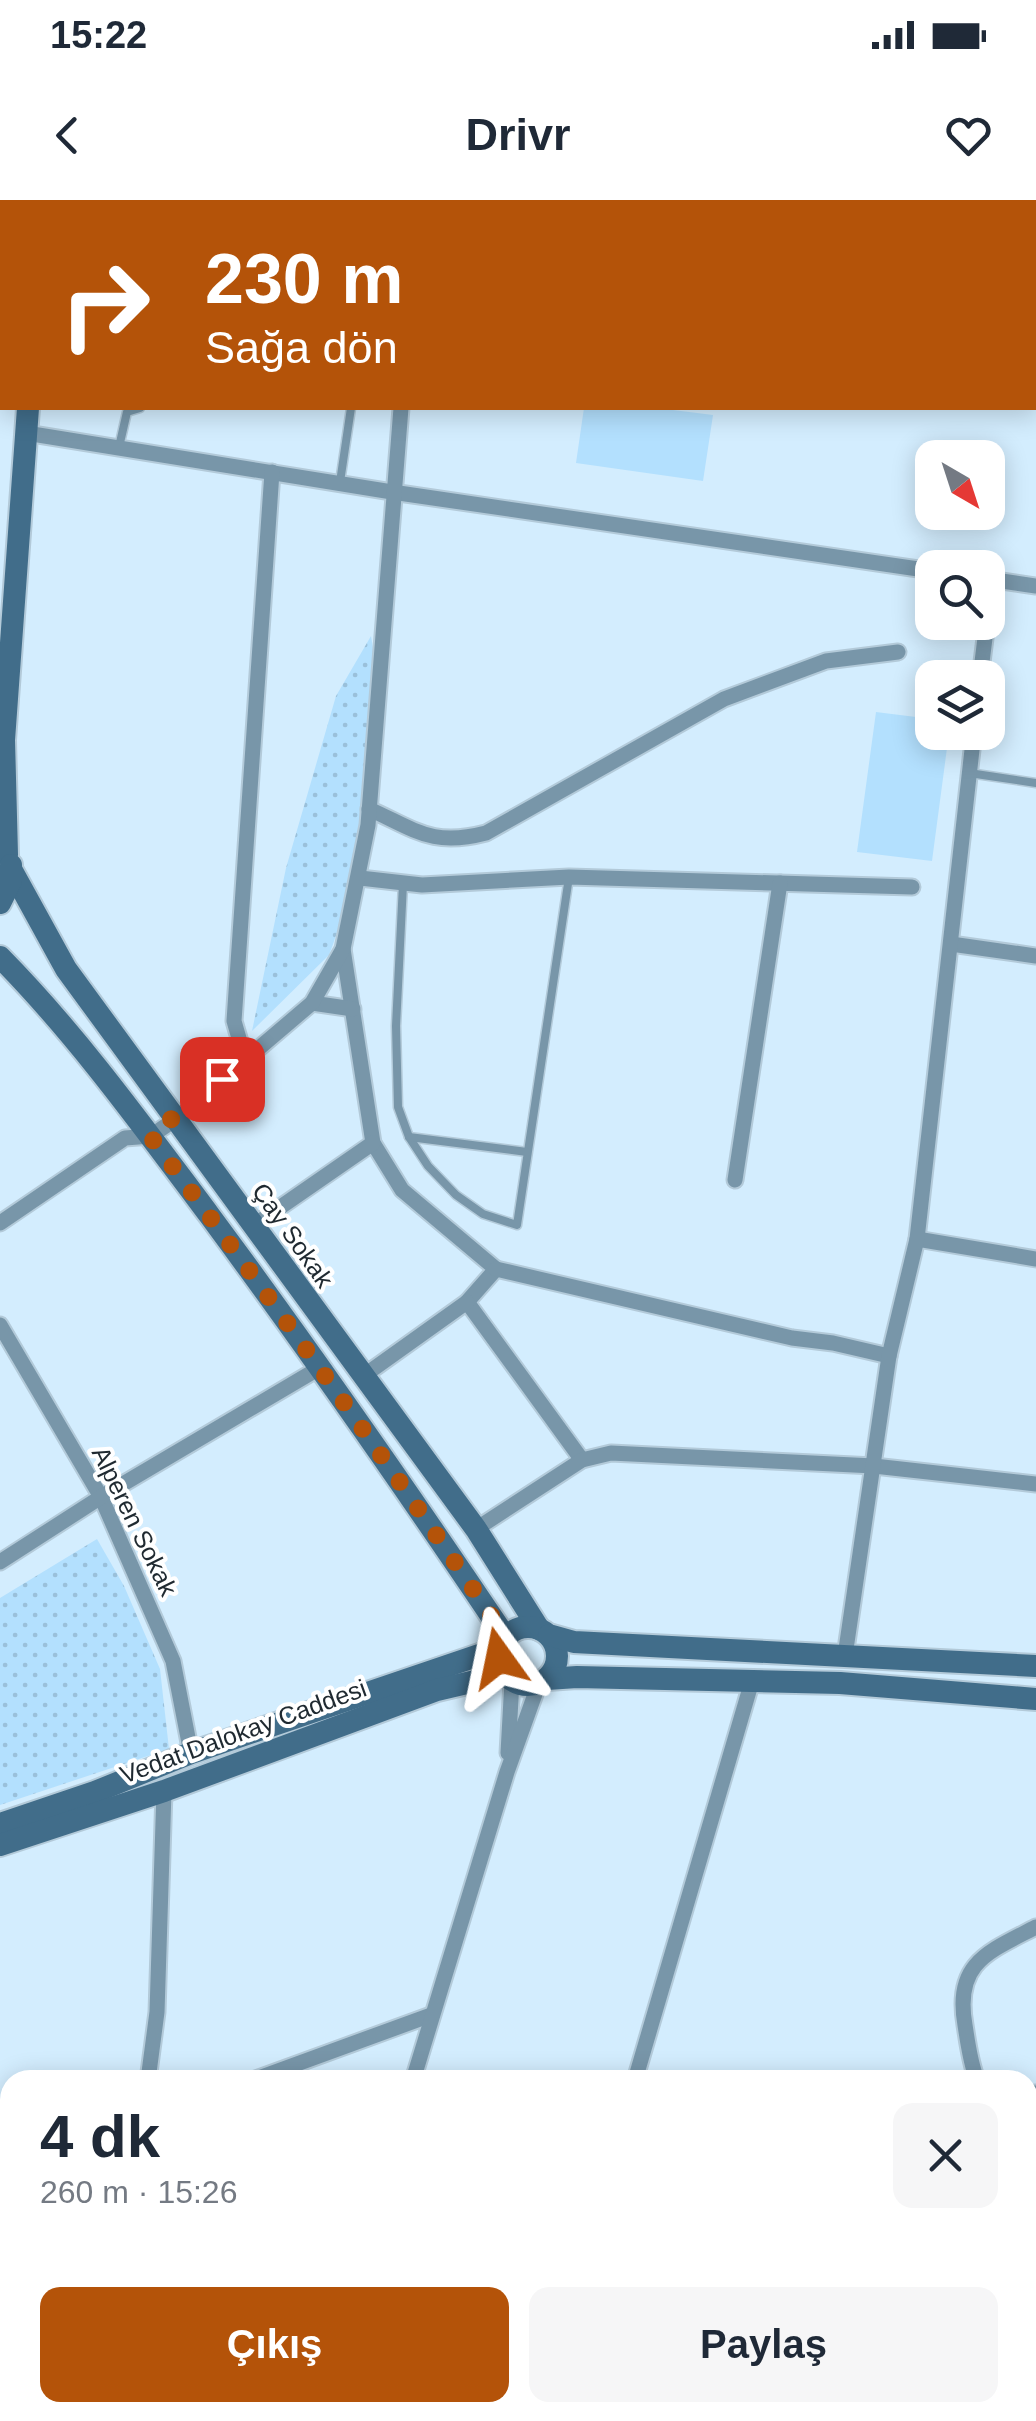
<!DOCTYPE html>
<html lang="tr">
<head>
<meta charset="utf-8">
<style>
	body { margin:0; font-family:Helvetica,sans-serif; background:#f6f6f7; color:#1f2937; height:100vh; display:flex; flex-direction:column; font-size:38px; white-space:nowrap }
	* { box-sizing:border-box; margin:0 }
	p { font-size:32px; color:#747a83 }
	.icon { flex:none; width:55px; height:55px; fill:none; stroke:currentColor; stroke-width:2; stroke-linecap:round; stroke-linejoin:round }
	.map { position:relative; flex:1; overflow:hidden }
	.drawer { position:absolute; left:0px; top:1870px; width:1038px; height:352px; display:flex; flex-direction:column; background:#fff; border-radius:30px 30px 0 0; box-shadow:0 5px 25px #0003 }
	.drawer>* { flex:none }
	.hud { position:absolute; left:0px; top:0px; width:1038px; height:210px; box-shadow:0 5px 25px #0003; background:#b45309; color:#fff; overflow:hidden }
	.needle { width:65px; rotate:141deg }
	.controls { position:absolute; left:915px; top:240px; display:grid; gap:20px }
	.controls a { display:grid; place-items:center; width:90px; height:90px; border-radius:20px; background:#fff; box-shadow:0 5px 25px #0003; font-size:50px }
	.pin { position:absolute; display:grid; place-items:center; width:85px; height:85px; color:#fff; margin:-42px; border-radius:20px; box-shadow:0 5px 15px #0006 }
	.me { position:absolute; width:110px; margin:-55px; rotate:348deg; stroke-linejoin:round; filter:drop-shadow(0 0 8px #0008) }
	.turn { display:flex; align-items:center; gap:35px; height:210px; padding:0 40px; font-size:45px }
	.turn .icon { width:130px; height:130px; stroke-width:2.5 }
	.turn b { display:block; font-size:70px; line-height:85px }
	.round { display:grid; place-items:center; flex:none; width:105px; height:105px; border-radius:20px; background:#f6f6f7 }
	.summary { display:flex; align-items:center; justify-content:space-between; height:170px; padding:0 40px }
	h1 { font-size:60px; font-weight:700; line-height:75px }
	.action { display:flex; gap:20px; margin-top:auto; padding:20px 40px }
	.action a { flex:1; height:115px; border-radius:20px; background:#b45309; color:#fff; font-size:40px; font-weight:700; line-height:115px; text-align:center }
	.action a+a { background:#f6f6f7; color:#1f2937 }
	.status { display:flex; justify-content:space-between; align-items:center; height:70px; padding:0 50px; background:#fff; direction:ltr }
	.status svg { height:28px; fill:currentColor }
	header { display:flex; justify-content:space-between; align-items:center; height:130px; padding:0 40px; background:#fff; font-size:45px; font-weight:700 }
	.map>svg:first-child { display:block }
</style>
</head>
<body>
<div class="status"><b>15:22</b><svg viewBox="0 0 49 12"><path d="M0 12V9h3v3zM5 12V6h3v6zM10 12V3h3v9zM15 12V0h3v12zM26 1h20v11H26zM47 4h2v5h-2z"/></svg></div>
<header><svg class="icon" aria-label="back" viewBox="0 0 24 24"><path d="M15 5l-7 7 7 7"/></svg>Drivr<svg class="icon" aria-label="heart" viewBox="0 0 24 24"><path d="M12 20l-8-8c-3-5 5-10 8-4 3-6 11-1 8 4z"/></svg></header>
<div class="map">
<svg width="1036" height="2221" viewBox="0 0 1036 2221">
	<defs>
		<pattern id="park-dots" width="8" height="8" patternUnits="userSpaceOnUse" patternTransform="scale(2.5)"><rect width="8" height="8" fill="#b3e0fe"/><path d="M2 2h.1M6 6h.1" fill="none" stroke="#9ac0da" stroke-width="1.8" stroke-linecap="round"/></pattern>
	</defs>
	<rect width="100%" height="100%" fill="#d3edfe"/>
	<polygon fill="#c1e1f8" points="1036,1922 1036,2103 1028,2102 1028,1926"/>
	<g fill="#b3e0fe">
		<polygon points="584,208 657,208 713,215 703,281 576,263"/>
		<polygon points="876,512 932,519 932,532 949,533 932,661 857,652"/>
	</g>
	<g fill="url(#park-dots)">
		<path d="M371,436L374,454C366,545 363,671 329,755L252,831L286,668L336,496Z"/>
		<polygon points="97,1339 124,1386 160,1469 169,1549 0,1605 0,1398"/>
	</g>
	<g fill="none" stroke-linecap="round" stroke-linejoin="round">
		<defs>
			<g id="service">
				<polyline points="650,2 650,0"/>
				<polyline points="119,247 127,212 140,208"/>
				<polyline points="340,282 351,208"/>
				<polyline points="969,573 1036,583"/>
				<polyline points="403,684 396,826 398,907 409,937 428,966 456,995 483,1014 517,1025 569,677"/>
				<polyline points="409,937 527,952"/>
				<polyline points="525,2212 530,2221"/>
			</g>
			<g id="minor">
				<polyline points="422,2 422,0"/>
				<polyline points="26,233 392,292 932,371"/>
				<polyline points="988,379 1036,386"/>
				<polyline points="988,416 992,379"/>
				<polyline points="980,478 987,422"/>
				<path d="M369,609C416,630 432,647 486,633L724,499L826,461L898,452"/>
				<polyline points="360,678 422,685 569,677 912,687"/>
				<polyline points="951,744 1036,756"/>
				<polyline points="343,749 373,943 402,990 496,1069 467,1102 582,1260"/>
				<polyline points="312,803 353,809"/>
				<polyline points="245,859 234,821 272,272"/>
				<polyline points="735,980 780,683"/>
				<polyline points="0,1023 125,938 151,936 177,918 312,803 343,749 368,625 401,208"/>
				<polyline points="253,1026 373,943"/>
				<polyline points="917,1039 1036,1059"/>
				<polyline points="496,1069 792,1138 833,1143 889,1156"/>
				<polyline points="0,1125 101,1297 173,1461 191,1553"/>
				<polyline points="362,1177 467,1102"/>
				<polyline points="476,1329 582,1260 611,1253 874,1266 1036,1284"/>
				<polyline points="0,1362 101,1297 321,1167"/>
				<polyline points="845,1456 889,1156 917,1039 974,532"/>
				<polyline points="508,1553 512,1481"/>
				<polyline points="148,1880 157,1812 164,1591"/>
				<polyline points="253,1880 431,1815"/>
				<polyline points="413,1880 507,1572 539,1483"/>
				<polyline points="635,1880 752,1481"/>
				<path d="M977,1880C970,1862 968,1844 965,1825C954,1763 988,1752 1036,1727"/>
				<polyline points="1028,1898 1036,1893"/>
				<polyline points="0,2031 10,2027"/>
				<polyline points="131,2212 134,2221"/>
				<polyline points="405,2212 410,2221"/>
				<polyline points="216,2221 231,2212"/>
				<polyline points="434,2221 449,2212"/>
			</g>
			<g id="secondary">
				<polyline points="9,2 9,0"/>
				<polyline points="41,2 41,0"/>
				<polyline points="0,194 2,142"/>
				<polyline points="7,655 4,540 28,208"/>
				<polyline points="11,669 66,769 476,1329 539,1429"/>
				<polyline points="0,703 11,681 11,665"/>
				<path d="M0,757C78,836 144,928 210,1016C312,1154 410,1295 506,1438"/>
				<circle cx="528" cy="1456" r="29"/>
				<polyline points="549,1435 574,1442 1036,1466"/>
				<polyline points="547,1479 577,1477 840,1483 1036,1499"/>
				<polyline points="0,1624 95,1592 191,1553 500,1448"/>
				<polyline points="0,1645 164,1591 437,1490 505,1474"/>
			</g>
		</defs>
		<use href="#service" stroke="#b3cad9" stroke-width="11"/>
		<use href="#minor" stroke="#b3cad9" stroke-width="19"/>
		<use href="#secondary" stroke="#b3cad9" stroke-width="26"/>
		<use href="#service" stroke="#7896a9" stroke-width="8"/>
		<use href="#minor" stroke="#7896a9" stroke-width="15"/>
		<use href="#secondary" stroke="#416d8a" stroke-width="22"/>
	</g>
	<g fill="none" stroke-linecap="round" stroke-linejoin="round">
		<path stroke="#b45309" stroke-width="18" stroke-dasharray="0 32.4" d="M222,879L150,936C273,1101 392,1267 506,1438L499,1458"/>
	</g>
	<g text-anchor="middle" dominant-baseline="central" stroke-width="8" stroke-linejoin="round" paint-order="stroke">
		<g font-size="25" fill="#1f2930" stroke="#fff">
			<text transform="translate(293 1035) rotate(55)">Çay Sokak</text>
			<text transform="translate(135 1321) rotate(64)">Alperen Sokak</text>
			<text transform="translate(243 1531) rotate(-20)">Vedat Dalokay Caddesi</text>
		</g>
	</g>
</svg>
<div class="controls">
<a><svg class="needle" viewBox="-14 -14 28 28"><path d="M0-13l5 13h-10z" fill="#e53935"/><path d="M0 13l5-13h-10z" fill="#747a83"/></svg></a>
<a><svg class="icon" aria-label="search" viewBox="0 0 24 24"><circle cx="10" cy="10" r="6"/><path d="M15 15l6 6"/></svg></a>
<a><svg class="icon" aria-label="layers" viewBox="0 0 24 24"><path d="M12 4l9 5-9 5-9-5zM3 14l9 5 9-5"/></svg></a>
</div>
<div class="pin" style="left:222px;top:879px;background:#d93025"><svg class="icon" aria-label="arrive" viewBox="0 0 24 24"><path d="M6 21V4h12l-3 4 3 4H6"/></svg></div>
<svg class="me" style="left:499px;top:1458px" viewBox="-20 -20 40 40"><path d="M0-17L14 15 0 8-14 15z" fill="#b45309" stroke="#fff" stroke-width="4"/></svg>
<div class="hud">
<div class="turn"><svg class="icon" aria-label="right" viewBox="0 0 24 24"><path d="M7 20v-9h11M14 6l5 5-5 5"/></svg><div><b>230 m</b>Sağa dön</div></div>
</div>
<section class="drawer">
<div class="summary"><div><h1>4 dk</h1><p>260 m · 15:26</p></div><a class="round"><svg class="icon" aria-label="close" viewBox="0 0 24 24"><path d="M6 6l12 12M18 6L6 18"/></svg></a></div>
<div class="action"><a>Çıkış</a><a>Paylaş</a></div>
</section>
</div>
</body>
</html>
